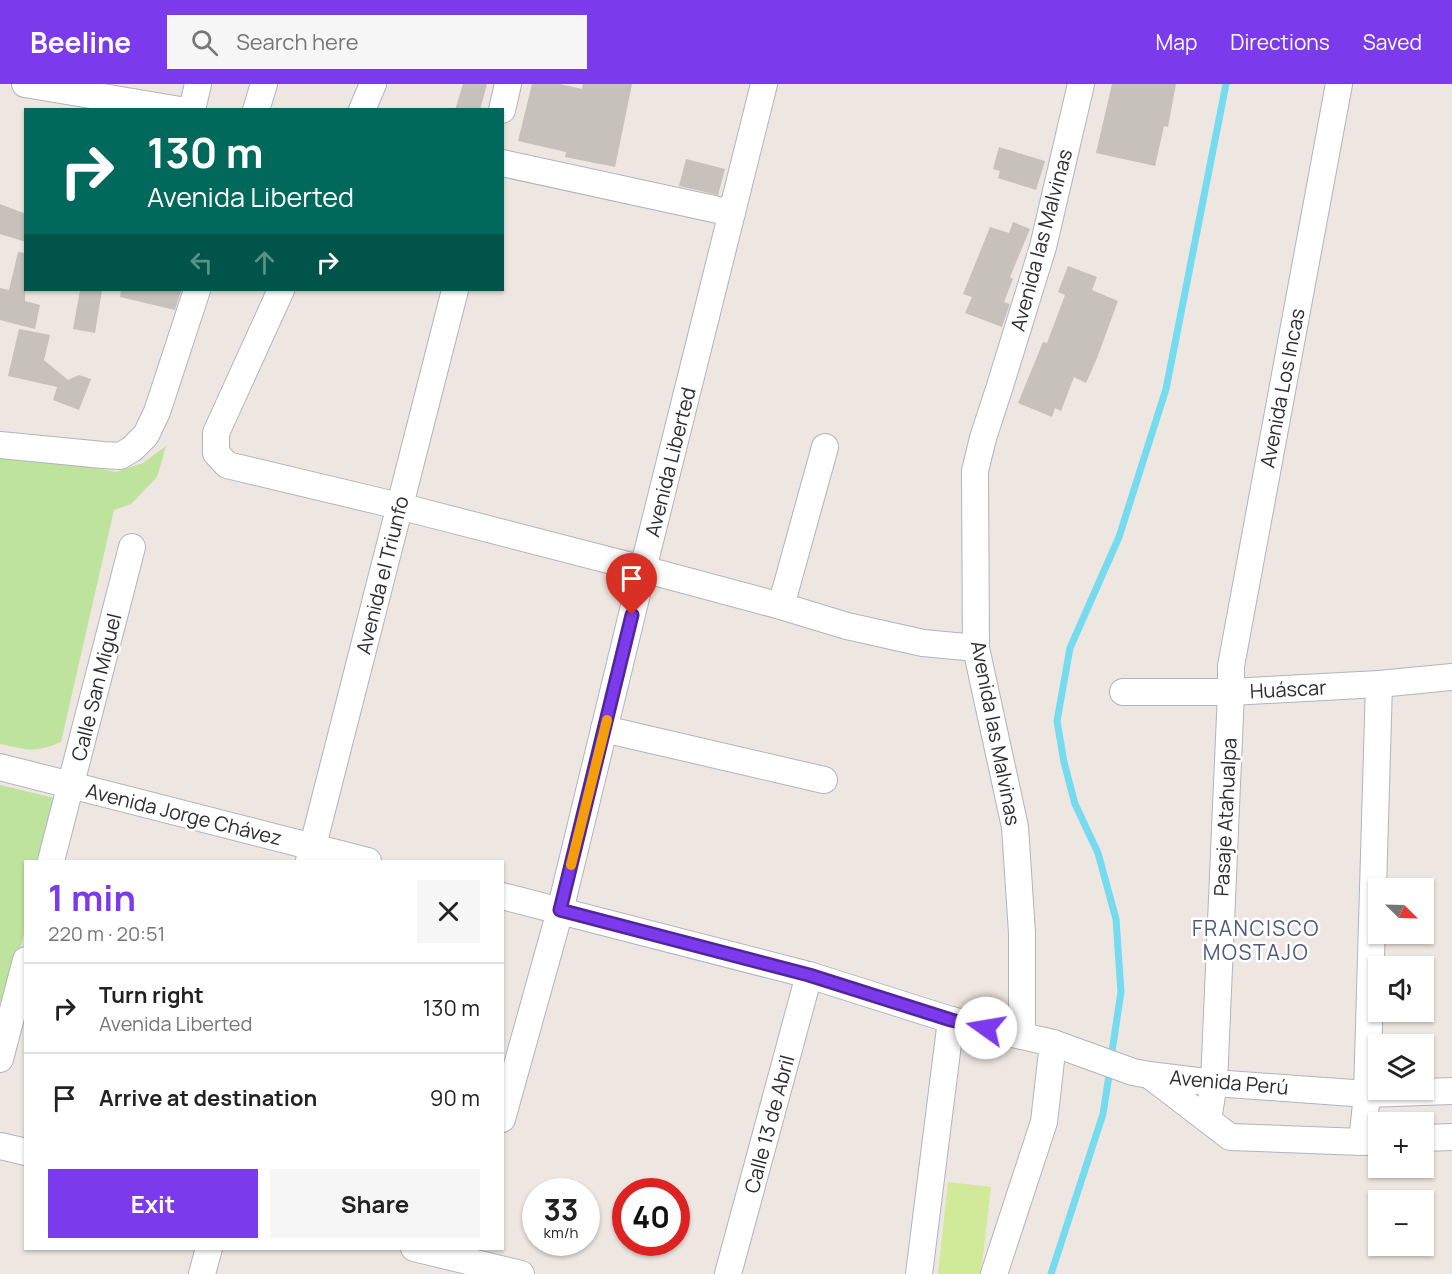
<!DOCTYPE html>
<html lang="en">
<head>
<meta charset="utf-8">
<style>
	body { margin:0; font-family:Manrope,sans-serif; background:#f6f6f6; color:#222; height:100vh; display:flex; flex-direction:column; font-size:22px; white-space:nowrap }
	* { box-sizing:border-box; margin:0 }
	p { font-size:20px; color:#767676 }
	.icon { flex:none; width:33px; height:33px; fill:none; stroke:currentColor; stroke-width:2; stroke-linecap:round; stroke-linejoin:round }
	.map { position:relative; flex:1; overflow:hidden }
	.panel { position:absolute; left:24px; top:776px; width:480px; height:390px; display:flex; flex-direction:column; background:#fff; border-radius:0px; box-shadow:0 2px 4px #0004 }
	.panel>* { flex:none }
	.banner { position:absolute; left:24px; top:24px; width:480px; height:183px; border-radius:0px; box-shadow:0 2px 4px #0004; background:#00695c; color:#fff; overflow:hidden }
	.needle { width:39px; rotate:113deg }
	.controls { position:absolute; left:1368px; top:794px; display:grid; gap:12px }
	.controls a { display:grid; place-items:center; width:66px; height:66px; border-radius:0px; background:#fff; box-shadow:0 2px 4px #0004; font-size:30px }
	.speed { position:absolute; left:522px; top:1094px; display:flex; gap:12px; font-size:30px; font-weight:700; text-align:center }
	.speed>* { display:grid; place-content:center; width:78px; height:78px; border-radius:50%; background:#fff; box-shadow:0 2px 4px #0004; line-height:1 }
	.speed small { font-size:15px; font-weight:400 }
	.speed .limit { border:9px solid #d22; background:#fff; color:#111 }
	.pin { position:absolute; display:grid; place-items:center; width:51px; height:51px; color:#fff; margin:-62px -26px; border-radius:50% 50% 50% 0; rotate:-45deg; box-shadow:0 0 6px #0007 }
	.pin .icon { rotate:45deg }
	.me { position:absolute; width:66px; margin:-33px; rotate:283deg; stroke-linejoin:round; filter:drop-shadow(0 0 4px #0008) }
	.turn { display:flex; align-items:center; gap:21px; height:126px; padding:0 24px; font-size:27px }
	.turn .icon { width:78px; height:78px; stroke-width:2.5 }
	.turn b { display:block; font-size:42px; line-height:51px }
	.lanes { display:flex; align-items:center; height:57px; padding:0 24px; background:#0003; justify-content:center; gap:30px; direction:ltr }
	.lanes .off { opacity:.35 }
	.round { display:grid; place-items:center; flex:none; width:63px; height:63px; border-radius:0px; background:#f6f6f6 }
	.headline { display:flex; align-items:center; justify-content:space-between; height:102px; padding:0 24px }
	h1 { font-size:36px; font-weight:700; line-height:45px; color:#7c3aed }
	.cta { display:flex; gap:12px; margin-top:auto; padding:12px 24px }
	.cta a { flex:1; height:69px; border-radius:0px; background:#7c3aed; color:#fff; font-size:24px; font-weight:700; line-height:69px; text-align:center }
	.cta a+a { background:#f6f6f6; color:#222 }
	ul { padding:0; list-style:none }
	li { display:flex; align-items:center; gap:18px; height:90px; padding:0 24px; border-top:2px solid #e0e0e0 }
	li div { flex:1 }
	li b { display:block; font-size:22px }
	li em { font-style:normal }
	header { display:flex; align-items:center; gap:36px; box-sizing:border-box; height:84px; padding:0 30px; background:#7c3aed; color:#fff }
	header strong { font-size:28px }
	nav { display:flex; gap:33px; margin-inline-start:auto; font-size:21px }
	.search { width:420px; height:54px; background:#f6f6f6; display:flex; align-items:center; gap:15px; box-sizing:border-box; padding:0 21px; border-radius:0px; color:#767676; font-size:22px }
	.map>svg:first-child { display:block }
</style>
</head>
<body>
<header>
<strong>Beeline</strong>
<div class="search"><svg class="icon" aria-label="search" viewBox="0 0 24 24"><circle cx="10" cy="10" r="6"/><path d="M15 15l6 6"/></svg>Search here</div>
<nav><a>Map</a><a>Directions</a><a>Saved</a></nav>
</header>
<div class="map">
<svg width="1452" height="1190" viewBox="0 0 1452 1190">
	<rect width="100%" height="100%" fill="#eee6e0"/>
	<g fill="#bde39d">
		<path d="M166,362L157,393L131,420L114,426L61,658C34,669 28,666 0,660V365L116,388L143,379Z"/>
		<polygon points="0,701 59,715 43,777 26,777 25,846 0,945"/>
	</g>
	<polygon fill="#d1ea99" points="948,1098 991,1103 981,1190 938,1190"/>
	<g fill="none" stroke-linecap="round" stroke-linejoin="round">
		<g stroke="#75dbee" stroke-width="7">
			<polyline points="1111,974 1121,908 1116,835 1098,769 1075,720 1064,678 1057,637 1070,564 1119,453 1166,305 1226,0"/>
			<polyline points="1051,1190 1103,1030 1110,985"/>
		</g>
	</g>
	<g fill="#c7c1bb">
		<polygon points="463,0 487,0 480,26 455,26"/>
		<polygon points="532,0 560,0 582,5 583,0 632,0 615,83 565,73 566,68 518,57"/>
		<polygon points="1112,0 1176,0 1168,43 1164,42 1155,82 1096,69"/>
		<polygon points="999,63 1045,77 1036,106 998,94 1000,87 993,85"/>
		<polygon points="686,75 725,85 718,111 679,102"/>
		<polygon points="0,120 26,130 26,158 0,150"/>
		<polygon points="1013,138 1030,145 1010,193 1013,195 1004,218 1010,220 1002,243 965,229 972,213 963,210 990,143 1009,149"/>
		<polygon points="18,168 26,169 25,217 40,221 35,245 0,236 0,204 9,206"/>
		<polygon points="1068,182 1097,193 1092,206 1118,217 1097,274 1086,299 1074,293 1061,327 1055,324 1052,333 1018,319 1043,258 1047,259 1065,211 1058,208"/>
		<polygon points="80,206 102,206 95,249 73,245"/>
		<polygon points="121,206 175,206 181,207 175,226 120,213"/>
		<polygon points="19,245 50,251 44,276 68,296 79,291 91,295 79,326 53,316 57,303 8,292"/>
	</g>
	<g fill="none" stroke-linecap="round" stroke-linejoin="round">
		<defs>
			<g id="minor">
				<polyline points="25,0 180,26"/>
				<polyline points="192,26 198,0"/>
				<polyline points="256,26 264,0"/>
				<polyline points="362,26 373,0"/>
				<polyline points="502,26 508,0"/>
				<polyline points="502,79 732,129"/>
				<polyline points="281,206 216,349 216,369 227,381 399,422 643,485 781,522 847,542 923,559 976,564"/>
				<polyline points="0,361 103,371 120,372 132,365 146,351 157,328 197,206"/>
				<polyline points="781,522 825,363"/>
				<polyline points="1123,608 1231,608 1379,600 1452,593"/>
				<polyline points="604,645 824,696"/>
				<polyline points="0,683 368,777"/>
				<polyline points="51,777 132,463"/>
				<polyline points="309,777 455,206"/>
				<polyline points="502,812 809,891 951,936 1053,959 1133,988 1149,991 1214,999 1367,1010 1452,1007"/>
				<polyline points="1022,952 1022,849 1015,743 976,564 975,387 983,354 999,305 1043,163 1081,0"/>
				<polyline points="0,975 26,876"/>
				<polyline points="1149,991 1230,1053 1362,1058 1378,1057"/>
				<polyline points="502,1035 560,827 643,485 764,0"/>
				<polyline points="1208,1036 1214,999 1231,608 1231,582 1339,0"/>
				<polyline points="1424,1054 1452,1053"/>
				<polyline points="1362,1058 1367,1010 1379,600"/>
				<polyline points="0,1062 26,1068"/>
				<polyline points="414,1164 521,1190"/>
				<polyline points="202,1190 209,1164"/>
				<polyline points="728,1190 809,891"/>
				<polyline points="919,1190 951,936"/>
				<polyline points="994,1190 1044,1038 1053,959"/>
			</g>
		</defs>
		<use href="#minor" stroke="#b0b4bd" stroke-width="28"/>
		<use href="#minor" stroke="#fff" stroke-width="26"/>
	</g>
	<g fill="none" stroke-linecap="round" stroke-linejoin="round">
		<defs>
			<polyline id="route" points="632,531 560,826 809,891 951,936 986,944"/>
		</defs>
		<use href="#route" stroke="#51269a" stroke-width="15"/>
		<use href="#route" stroke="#7c3aed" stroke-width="10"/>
		<polyline stroke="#f59e0b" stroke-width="10" points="571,781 607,636"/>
	</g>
	<g text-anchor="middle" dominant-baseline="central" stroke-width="5" stroke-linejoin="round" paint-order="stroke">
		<g font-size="20" fill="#2d2d2d" stroke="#fff">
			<text transform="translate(1041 156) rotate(-75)">Avenida las Malvinas</text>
			<text transform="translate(1282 304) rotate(-79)">Avenida Los Incas</text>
			<text transform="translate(670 378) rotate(-76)">Avenida Liberted</text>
			<text transform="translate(382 491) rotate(-76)">Avenida el Triunfo</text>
			<text transform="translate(96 603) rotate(-76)">Calle San Miguel</text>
			<text transform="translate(1288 605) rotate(-3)">Huáscar</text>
			<text transform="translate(996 649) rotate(79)">Avenida las Malvinas</text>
			<text transform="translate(184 730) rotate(14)">Avenida Jorge Chávez</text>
			<text transform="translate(1225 733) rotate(-87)">Pasaje Atahualpa</text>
			<text transform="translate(1229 998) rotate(5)">Avenida Perú</text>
			<text transform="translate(769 1040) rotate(-75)">Calle 13 de Abril</text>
		</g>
		<g font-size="21" letter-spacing="1.5" fill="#4d5b7e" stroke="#fff">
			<text x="1256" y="844">FRANCISCO<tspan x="1256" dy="24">MOSTAJO</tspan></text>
		</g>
	</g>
</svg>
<div class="controls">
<a><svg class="needle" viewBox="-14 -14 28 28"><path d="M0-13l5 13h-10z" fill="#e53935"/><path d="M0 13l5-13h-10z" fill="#767676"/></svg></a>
<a><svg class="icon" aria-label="sound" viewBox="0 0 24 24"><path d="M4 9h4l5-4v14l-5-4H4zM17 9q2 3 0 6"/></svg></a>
<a><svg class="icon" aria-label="layers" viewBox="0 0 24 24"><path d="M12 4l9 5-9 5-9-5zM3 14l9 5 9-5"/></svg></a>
<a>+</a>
<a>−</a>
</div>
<div class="speed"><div>33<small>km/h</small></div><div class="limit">40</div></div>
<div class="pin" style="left:632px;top:531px;background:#d93025"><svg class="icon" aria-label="arrive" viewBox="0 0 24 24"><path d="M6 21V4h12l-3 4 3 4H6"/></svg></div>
<svg class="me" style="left:986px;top:944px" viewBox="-20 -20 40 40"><circle r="19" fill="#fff"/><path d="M0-13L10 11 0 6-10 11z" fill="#7c3aed"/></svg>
<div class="banner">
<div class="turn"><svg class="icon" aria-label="right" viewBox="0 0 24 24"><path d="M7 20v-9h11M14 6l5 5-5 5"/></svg><div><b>130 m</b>Avenida Liberted</div></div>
<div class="lanes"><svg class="icon off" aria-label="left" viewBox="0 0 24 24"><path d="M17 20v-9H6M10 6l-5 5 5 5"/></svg><svg class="icon off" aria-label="ahead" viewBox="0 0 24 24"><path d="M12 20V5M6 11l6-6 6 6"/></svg><svg class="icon" aria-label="right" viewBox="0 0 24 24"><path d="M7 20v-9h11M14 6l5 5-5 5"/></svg></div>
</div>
<section class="panel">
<div class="headline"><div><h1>1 min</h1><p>220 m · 20:51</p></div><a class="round"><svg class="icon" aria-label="close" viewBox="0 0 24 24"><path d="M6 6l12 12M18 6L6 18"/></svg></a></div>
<ul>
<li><svg class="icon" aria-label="right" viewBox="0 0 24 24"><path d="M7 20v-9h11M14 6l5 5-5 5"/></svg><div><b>Turn right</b><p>Avenida Liberted</p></div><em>130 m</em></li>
<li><svg class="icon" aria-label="arrive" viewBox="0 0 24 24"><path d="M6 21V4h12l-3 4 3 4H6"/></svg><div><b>Arrive at destination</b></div><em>90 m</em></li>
</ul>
<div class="cta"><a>Exit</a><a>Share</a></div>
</section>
</div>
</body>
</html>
